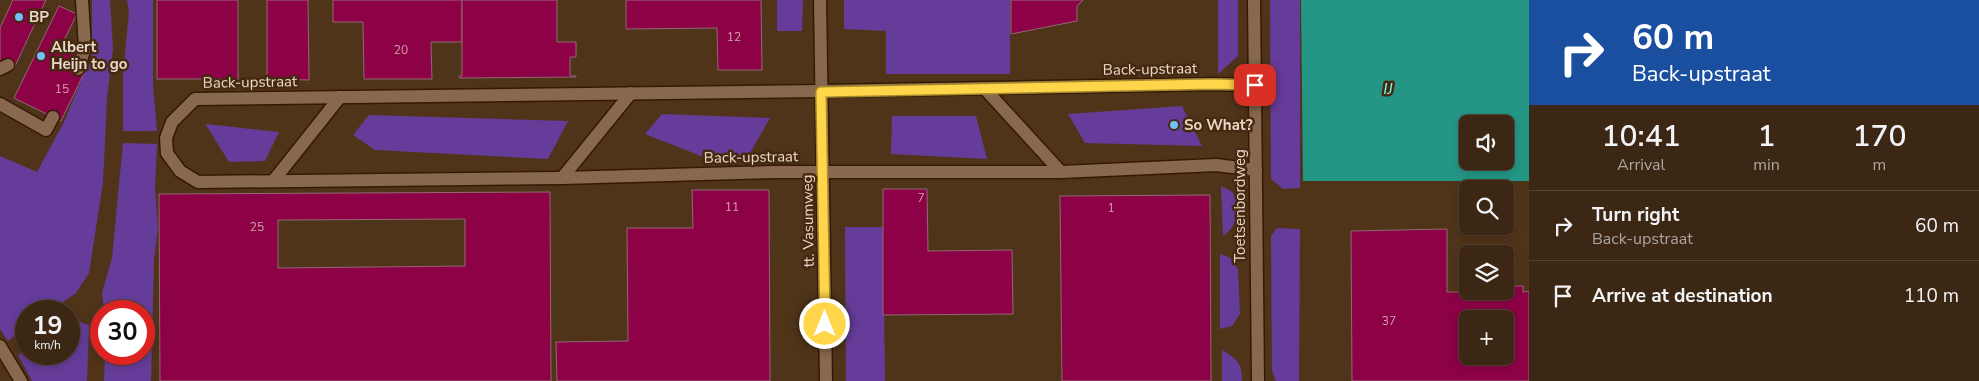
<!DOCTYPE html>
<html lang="en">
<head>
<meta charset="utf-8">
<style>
	body { margin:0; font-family:"Nunito Sans",sans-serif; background:#432f1d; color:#f1f3f6; height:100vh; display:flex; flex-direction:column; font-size:19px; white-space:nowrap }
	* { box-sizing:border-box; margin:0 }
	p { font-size:16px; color:#aca5a0 }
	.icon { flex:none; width:28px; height:28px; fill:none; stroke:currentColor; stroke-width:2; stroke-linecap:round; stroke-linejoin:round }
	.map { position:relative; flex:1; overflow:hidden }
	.details { display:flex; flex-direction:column; background:#3c2714; width:450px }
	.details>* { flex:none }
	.guide { background:#1a4fa0; color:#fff; overflow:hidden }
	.buttons { position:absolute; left:1459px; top:115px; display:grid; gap:10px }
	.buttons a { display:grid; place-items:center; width:55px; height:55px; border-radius:8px; background:#3c2714; box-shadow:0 2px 8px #0003,0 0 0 1px #554434; font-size:25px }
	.speed { position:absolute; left:15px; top:300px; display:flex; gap:10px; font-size:25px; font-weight:700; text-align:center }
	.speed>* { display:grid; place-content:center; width:65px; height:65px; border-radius:50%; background:#3c2714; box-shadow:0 2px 8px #0003,0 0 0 1px #554434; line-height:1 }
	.speed small { font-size:12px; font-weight:400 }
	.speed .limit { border:8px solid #d22; background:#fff; color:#111 }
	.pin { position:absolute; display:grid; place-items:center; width:42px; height:42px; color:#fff; margin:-21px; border-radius:10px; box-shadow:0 2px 8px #0006 }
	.me { position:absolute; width:55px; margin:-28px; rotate:0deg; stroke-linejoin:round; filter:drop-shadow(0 0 4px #0008) }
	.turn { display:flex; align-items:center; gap:18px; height:105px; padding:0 20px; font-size:22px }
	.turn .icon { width:65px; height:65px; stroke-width:2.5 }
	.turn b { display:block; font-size:35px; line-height:42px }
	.eta { display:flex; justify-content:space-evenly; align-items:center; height:85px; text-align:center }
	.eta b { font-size:30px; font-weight:600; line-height:35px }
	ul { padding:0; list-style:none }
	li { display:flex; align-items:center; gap:15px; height:70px; padding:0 20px; border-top:1px solid #554434 }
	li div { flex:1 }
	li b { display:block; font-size:19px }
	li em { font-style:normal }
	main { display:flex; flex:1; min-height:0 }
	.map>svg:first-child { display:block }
</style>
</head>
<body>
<main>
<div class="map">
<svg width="1529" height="381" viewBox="0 0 1529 381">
	<rect width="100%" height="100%" fill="#50341a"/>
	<g fill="#653c99">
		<polygon points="92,0 110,0 113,49 107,97 103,183 89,273 76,293 50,311 26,311 26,328 8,341 0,329 0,156 37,172 64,122 92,54"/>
		<polygon points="127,0 153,0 153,85 157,131 123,131 123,75 129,12"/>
		<polygon points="777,0 803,0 802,31 777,31"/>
		<polygon points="844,0 1010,0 1010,74 886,74 886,31 844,29"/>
		<polygon points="1218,0 1238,0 1238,56 1218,74"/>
		<polygon points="1270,0 1300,0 1300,188 1283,189 1271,179"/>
		<polygon points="1182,106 1202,146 1085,143 1068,114"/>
		<polygon points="662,114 770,118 749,155 706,158 645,134"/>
		<polygon points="369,115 568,121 548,159 375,150 353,135"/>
		<polygon points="892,116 976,116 987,159 891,154"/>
		<polygon points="206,125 206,124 279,132 265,161 229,162"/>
		<polygon points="123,143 157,144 155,188 158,227 154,260 151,381 104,381 105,354 144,354 144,311 104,311 102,293 112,258"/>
		<path d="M1221,186C1224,188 1230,190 1232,192C1245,207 1236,227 1223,236Z"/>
		<polygon points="845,227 883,227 885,381 846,381"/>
		<polygon points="1277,228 1300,229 1299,381 1276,381 1272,370 1271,236"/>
		<polygon points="1220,254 1231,258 1238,270 1240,314 1232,326 1220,329"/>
		<polygon points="70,319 89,325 87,381 32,381 18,355 26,350 26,354 69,354 69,320"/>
		<path d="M1222,350C1237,359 1242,363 1242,381H1222Z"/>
	</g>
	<path fill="#249686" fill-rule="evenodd" d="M1301,0H1529V181H1303ZM1468,124H1505V161H1468Z"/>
	<g fill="#8d0147" stroke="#926874" fill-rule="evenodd">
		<polygon points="13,0 46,0 14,68 0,61 0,28"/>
		<rect x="157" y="0" width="81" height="79"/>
		<polygon points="267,0 308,0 309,80 267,79"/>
		<polygon points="333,0 462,0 462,42 431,42 432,79 364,79 363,22 333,22"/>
		<polygon points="462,0 557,0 557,42 576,42 576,57 570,57 570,76 576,76 576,77 460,78 459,76 462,76"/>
		<polygon points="626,0 761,0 762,70 718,70 717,28 626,29"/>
		<polygon points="1011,0 1083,0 1077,6 1077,21 1011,34"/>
		<polygon points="59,6 77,14 62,44 63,46 77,51 70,66 84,73 61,121 14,98"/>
		<polygon points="883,189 927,189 928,251 1012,250 1013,314 883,315"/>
		<polygon points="692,190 769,190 770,381 557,381 556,342 628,341 627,228 693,228"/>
		<path d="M550,192L551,381H160L159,194ZM465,219V266L278,268V220Z"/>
		<polygon points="1210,195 1211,381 1062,381 1060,196"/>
		<path d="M1447,229V292H1465V286H1468V291H1505V286H1523V292L1529,291V381H1352L1351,231ZM1468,319H1505V356H1468Z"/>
	</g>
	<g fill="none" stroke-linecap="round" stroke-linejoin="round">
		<defs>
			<g id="lane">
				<polyline points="0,69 8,65"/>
				<polyline points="78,69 85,48 82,0"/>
				<polyline points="0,104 46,130 53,117"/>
			</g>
			<g id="street">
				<polyline points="820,0 826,381"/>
				<polyline points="1254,0 1258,381"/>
				<polyline points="1255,85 1212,84 821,91 195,99 172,122 166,138 167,153 180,171 198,182 562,178 775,172 1061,172 1216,165 1256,170"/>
				<polyline points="985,89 1061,172"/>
				<polyline points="562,178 631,93"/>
				<polyline points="274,180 340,97"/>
				<polyline points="0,346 21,381"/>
			</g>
		</defs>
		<use href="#lane" stroke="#351a02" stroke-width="15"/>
		<use href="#street" stroke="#351a02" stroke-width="15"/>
		<use href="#lane" stroke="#88684e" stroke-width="12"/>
		<use href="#street" stroke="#88684e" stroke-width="12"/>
	</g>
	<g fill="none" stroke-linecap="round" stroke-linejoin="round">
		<defs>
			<polyline id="route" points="825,324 821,92 1212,84 1255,85"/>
		</defs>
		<use href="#route" stroke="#a68a30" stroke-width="12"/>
		<use href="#route" stroke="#ffd54a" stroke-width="9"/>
	</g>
	<g fill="#74c0f6" stroke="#452910" stroke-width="2">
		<circle cx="19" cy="17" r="5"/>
		<circle cx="41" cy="56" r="5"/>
		<circle cx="1174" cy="125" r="5"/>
	</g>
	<g text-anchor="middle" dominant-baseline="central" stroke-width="5" stroke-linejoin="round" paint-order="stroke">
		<g font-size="12" fill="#d2a2a8">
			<text x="734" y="37">12</text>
			<text x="401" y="50">20</text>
			<text x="62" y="89">15</text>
			<text x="921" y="198">7</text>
			<text x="732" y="207">11</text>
			<text x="1111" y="208">1</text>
			<text x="257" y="227">25</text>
			<text x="1389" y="321">37</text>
		</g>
		<g font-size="15" font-weight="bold" fill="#e9d7c8" stroke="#452910" text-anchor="start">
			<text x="29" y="17">BP</text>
			<text x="51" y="47">Albert<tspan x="51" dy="17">Heijn to go</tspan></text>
			<text x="1184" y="125">So What?</text>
		</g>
		<g font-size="15" fill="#e9d7c8" stroke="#452910">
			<text transform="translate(1150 69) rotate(-1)">Back-upstraat</text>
			<text transform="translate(250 82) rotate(-1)">Back-upstraat</text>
			<text transform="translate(751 157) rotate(-1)">Back-upstraat</text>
			<text transform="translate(1240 206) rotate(-90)">Toetsenbordweg</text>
			<text transform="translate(808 221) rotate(-91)">tt. Vasumweg</text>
		</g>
		<g font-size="16" font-style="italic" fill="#7efee8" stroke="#452910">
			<text x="1388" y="89">IJ</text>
		</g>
	</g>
</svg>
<div class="buttons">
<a><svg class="icon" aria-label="sound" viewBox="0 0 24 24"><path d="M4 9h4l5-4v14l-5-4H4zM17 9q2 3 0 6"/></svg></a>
<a><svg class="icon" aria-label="search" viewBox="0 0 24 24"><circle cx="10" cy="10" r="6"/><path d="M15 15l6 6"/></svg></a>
<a><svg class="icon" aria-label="layers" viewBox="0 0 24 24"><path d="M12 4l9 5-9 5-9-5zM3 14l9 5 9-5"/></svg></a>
<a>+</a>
</div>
<div class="speed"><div>19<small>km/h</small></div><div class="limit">30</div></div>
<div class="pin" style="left:1255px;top:85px;background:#d93025"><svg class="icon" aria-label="arrive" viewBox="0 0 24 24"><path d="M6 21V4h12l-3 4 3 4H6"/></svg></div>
<svg class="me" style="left:825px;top:324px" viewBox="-20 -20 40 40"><circle r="17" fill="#ffd54a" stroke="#fff" stroke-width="3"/><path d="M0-11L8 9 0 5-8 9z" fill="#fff"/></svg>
</div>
<section class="details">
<div class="guide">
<div class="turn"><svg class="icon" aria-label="right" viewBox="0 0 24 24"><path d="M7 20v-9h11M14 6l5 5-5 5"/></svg><div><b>60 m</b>Back-upstraat</div></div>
</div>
<div class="eta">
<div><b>10:41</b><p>Arrival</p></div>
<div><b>1</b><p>min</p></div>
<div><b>170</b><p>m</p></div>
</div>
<ul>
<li><svg class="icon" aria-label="right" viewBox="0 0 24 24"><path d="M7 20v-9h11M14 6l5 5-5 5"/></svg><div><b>Turn right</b><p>Back-upstraat</p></div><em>60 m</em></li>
<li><svg class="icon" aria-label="arrive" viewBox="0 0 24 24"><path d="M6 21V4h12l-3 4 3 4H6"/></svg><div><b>Arrive at destination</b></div><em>110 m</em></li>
</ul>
</section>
</main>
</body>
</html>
